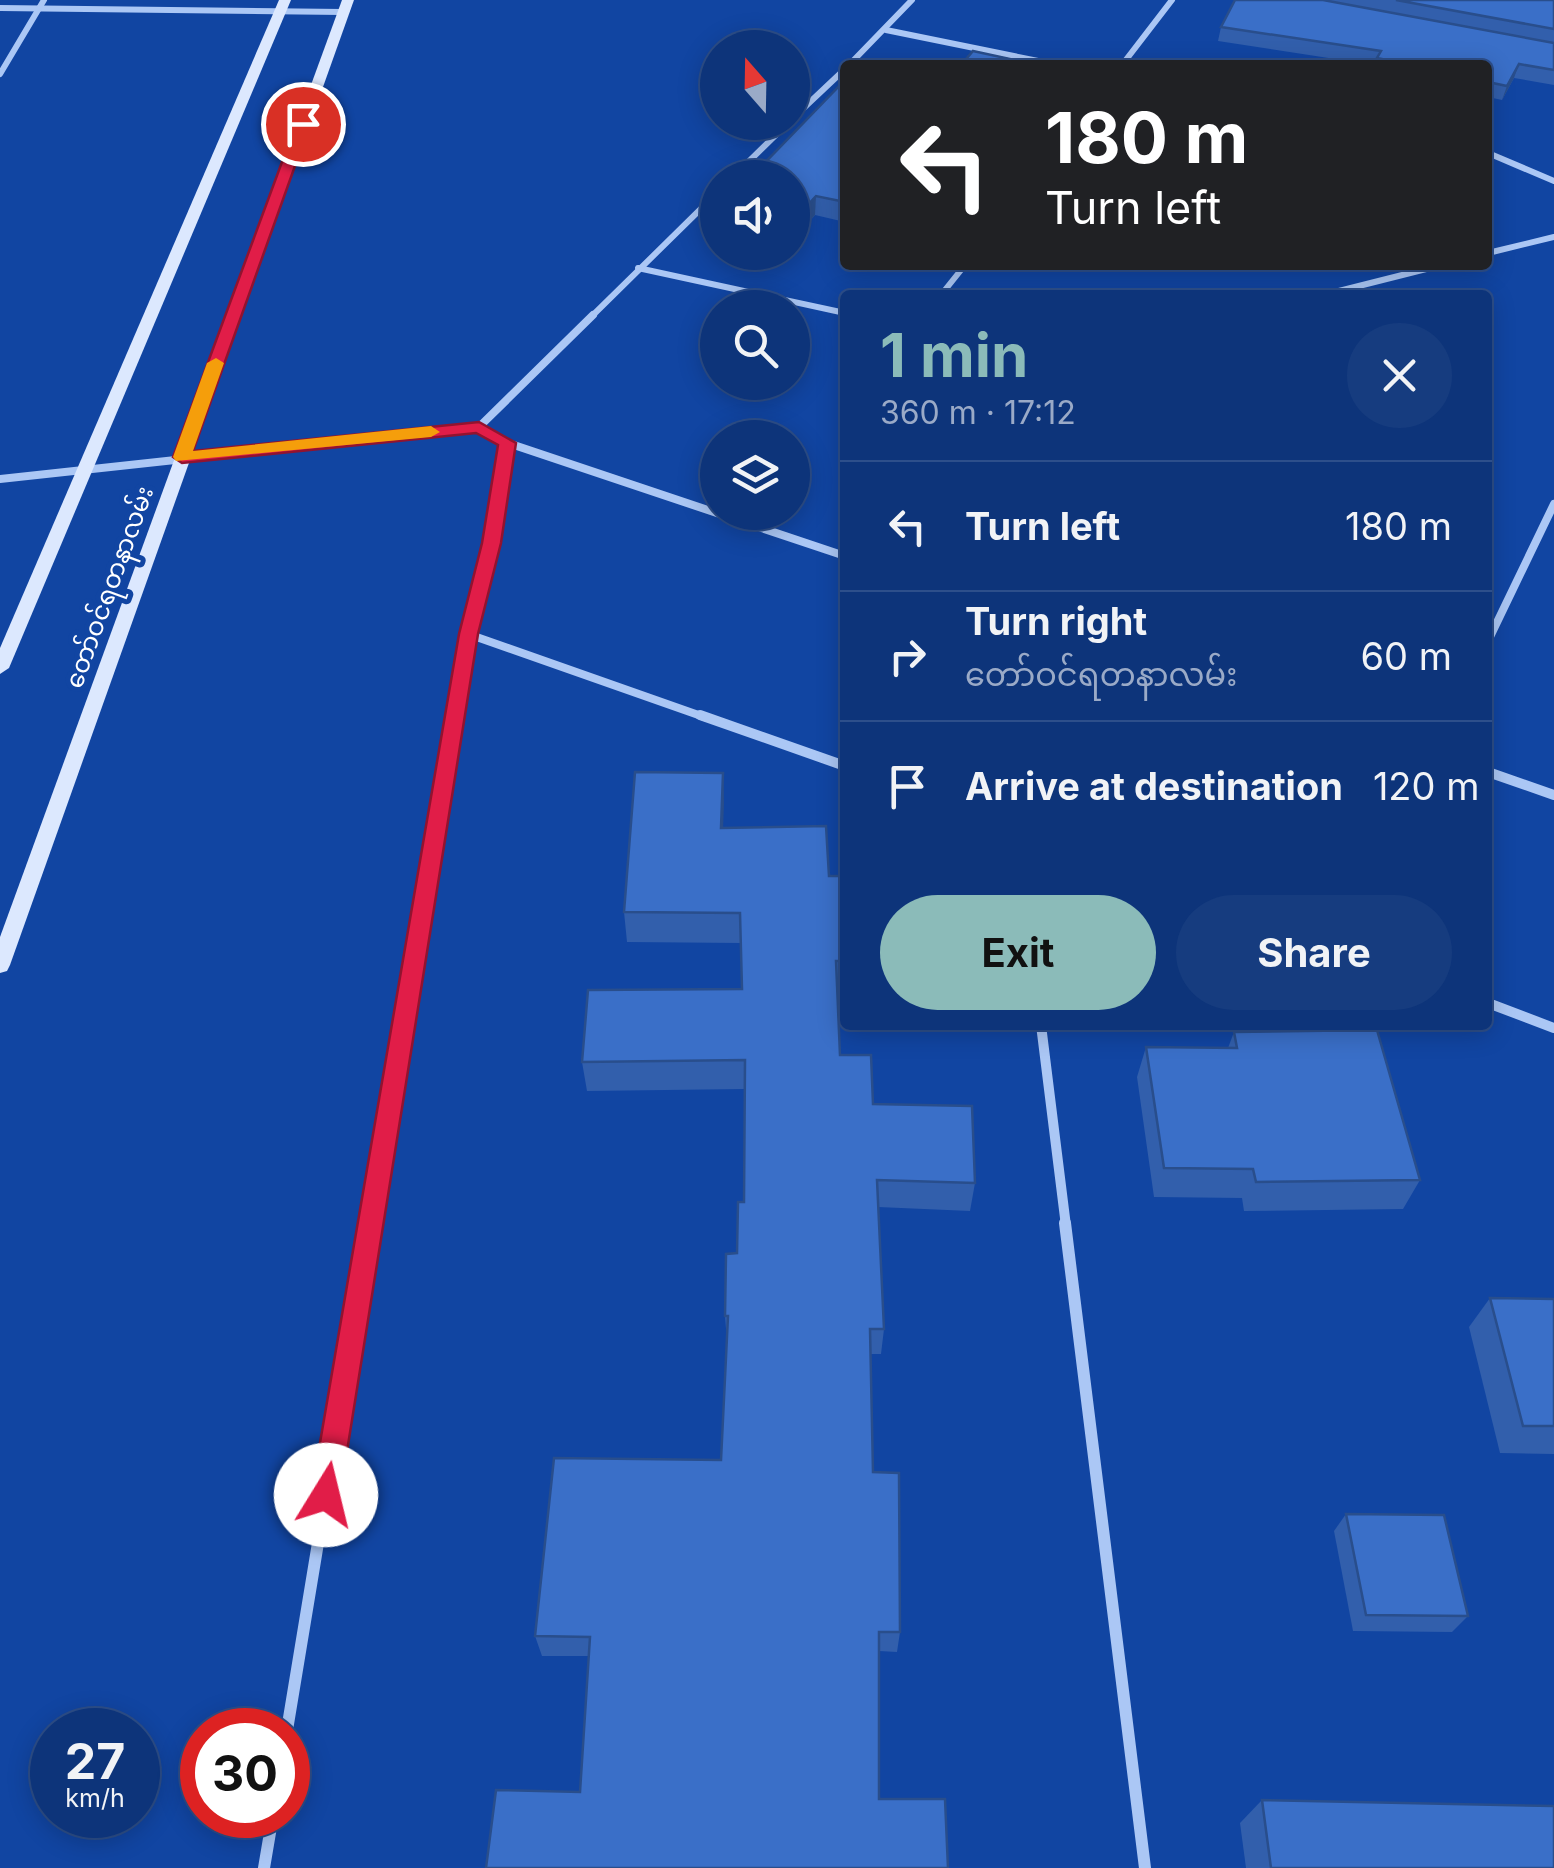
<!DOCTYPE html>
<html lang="en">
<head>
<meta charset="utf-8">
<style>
	body { margin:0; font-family:Inter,"Noto Sans Myanmar",sans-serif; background:#163c7f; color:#f1f3f6; height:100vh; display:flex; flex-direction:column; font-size:38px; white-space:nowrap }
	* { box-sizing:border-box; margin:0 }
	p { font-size:32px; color:#9aaac7 }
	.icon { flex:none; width:55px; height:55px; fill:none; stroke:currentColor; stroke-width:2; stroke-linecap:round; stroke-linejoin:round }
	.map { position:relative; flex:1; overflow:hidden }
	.sheet { position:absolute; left:840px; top:290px; width:652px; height:740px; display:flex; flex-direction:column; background:#0d347a; border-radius:10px; box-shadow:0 5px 25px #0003,0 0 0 2px #2d4f8b }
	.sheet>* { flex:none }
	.top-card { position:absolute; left:840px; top:60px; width:652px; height:210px; border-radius:10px; box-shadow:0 5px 25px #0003,0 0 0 2px #2d4f8b; background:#202124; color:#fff; overflow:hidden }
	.needle { width:65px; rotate:340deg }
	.buttons { position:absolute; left:700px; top:30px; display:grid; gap:20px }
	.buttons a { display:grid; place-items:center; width:110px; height:110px; border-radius:50%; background:#0d347a; box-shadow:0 5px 25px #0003,0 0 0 2px #2d4f8b; font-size:50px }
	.speed { position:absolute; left:30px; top:1708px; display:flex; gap:20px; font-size:50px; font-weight:700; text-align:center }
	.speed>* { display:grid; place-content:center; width:130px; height:130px; border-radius:50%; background:#0d347a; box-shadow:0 5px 25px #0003,0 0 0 2px #2d4f8b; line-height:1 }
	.speed small { font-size:25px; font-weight:400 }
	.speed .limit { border:15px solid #d22; background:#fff; color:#111 }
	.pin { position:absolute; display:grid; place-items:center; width:85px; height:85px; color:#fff; margin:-42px; border:5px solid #fff; border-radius:50%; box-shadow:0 2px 10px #0007 }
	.me { position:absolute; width:110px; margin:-55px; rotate:9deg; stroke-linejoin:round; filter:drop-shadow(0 0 8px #0008) }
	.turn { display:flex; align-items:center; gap:35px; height:210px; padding:0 40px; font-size:45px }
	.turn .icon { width:130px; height:130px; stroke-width:2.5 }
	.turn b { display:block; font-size:70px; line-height:85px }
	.round { display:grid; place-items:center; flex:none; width:105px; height:105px; border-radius:52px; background:#163c7f }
	.headline { display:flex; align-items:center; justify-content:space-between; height:170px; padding:0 40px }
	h1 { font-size:60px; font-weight:700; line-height:75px; color:#8bbbb9 }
	.primary-button { display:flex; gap:20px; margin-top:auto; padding:20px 40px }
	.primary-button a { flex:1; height:115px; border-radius:60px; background:#8bbbb9; color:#111; font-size:40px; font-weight:700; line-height:115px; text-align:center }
	.primary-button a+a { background:#163c7f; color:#f1f3f6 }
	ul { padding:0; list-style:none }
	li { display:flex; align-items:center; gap:30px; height:130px; padding:0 40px; border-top:2px solid #2d4f8b }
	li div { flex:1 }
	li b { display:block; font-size:38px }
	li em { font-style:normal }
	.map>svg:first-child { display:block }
</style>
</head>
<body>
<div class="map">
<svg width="1554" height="1868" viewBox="0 0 1554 1868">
	<rect width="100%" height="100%" fill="#1145a2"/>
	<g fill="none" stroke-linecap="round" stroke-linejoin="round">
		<g stroke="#abc7f5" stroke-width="6">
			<polyline points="0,8 343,12"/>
			<polyline points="886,30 1058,65"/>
			<polyline points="849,65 912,0"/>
			<polyline points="1122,65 1172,0"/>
			<polyline points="0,74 44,0"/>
			<polyline points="792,119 845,69"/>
			<polyline points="1488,153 1554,181"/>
			<polyline points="732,178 789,122"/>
			<polyline points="1488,253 1554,237"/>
			<polyline points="638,268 845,313"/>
			<polyline points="941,295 965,265"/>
			<polyline points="1323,295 1442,265"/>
			<polyline points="591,317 718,192"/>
		</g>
		<g stroke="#abc7f5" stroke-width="8">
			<polyline points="479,427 593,315"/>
			<polyline points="0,479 479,427 508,443 845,556"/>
			<polyline points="468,634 707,718"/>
			<polyline points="1488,641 1554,504"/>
			<polyline points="454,718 508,443"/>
		</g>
		<g stroke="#abc7f5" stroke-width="10">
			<polyline points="700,715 845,766"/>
			<polyline points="1488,772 1554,795"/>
			<polyline points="1488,1003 1554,1028"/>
			<polyline points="1041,1025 1066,1226"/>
			<polyline points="370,1226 455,715"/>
		</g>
		<g stroke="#abc7f5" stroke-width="12">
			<polyline points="1065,1223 1145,1868"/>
			<polyline points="287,1730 371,1223"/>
			<polyline points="264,1868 273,1815"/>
		</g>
		<g fill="#dce8fe" fill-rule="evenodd">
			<polygon points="279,0 291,0 9,668 0,674 0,648"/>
			<polygon points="342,0 354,0 10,965 7,971 0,973 0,937"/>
		</g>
	</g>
	<g fill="#325fac">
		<polygon points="1235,0 1554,0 1554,85 1514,78 1502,100 1488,97 1488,65 1374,65 1218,41 1221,27"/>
		<polygon points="845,80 845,222 815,215 792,242 792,178"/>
		<polygon points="723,773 723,828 829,876 845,876 845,990 837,991 840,1055 873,1104 975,1183 970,1211 878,1207 884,1329 881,1354 871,1354 873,1472 900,1632 897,1652 879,1651 879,1799 948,1868 580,1792 589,1656 542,1656 535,1636 721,1460 727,1341 725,1316 737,1253 744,1202 745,1089 587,1091 582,1062 742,989 741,943 627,942 624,912"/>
		<polygon points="1234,1032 1420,1180 1403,1209 1244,1211 1242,1198 1154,1197 1137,1077 1146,1047 1228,1048"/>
		<polygon points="1490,1298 1554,1299 1554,1454 1500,1453 1469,1327"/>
		<polygon points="1346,1514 1468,1616 1452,1632 1353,1631 1334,1531"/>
		<polygon points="1262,1800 1554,1868 1246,1868 1240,1823"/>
	</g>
	<g fill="#294e8c">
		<polygon points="1519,64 1514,78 1502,100 1507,86"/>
		<polygon points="816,196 815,215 792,242 792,222"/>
		<polygon points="723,773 724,803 722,858 721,828"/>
	</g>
	<g fill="#3a6fc8" stroke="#294e8c" stroke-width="2.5">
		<polygon points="1235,0 1323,0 1554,43 1554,70 1519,64 1507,86 1488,82 1488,65 1410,65 1377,58 1381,51 1221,27"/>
		<polygon points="1396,0 1554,0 1554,29"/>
		<polygon points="973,51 1038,65 961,65"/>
		<polygon points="845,80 845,202 816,196 792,222 792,178 750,178"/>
		<polygon points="635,772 723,773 721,828 826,826 829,876 845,876 845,961 836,961 840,1055 871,1055 873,1104 972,1106 975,1183 877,1180 884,1329 870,1329 873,1472 899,1473 900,1632 879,1632 879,1799 945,1799 948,1868 486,1868 496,1790 580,1792 590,1637 535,1636 554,1458 721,1460 728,1316 725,1316 726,1254 737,1253 738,1202 744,1202 745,1060 582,1062 588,990 742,989 740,913 624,912"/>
		<polygon points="1377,1030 1420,1180 1256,1182 1253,1169 1164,1168 1146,1047 1237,1048 1234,1032"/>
		<polygon points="1490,1298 1554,1299 1554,1426 1523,1426"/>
		<polygon points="1346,1514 1444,1515 1468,1616 1366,1615"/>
		<polygon points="1262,1800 1554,1806 1554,1868 1271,1868"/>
	</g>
	<polygon fill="#e11d48" stroke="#92132f" stroke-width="2.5" points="303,120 310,124 193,451 479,422 516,443 501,543 478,634 340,1495 336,1505 326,1509 316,1505 311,1495 459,634 482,543 498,445 476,433 182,463 173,457 296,124"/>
	<polygon fill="#f59e0b" points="216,358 224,363 193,451 431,426 440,432 431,437 176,461 173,457 207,363"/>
	<g text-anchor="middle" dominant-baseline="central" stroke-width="10" stroke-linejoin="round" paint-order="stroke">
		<g font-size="25" fill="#fff" stroke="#1145a2">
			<text transform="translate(109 587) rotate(-70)">တော်ဝင်ရတနာလမ်း</text>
		</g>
	</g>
</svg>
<div class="buttons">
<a><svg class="needle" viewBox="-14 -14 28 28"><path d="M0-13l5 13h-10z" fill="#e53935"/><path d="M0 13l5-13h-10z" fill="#9aaac7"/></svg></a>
<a><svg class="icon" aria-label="sound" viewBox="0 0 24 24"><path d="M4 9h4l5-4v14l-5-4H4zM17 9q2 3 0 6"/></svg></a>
<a><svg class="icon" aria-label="search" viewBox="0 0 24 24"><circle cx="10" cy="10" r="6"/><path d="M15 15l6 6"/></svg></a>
<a><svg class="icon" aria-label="layers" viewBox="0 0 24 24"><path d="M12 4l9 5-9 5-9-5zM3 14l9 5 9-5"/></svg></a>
</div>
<div class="speed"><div>27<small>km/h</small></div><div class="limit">30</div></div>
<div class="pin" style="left:303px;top:124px;background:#d93025"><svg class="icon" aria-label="arrive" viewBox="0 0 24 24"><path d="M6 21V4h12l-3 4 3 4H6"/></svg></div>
<svg class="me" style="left:326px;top:1495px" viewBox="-20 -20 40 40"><circle r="19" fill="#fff"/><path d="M0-13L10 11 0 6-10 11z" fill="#e11d48"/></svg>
<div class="top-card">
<div class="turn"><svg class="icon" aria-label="left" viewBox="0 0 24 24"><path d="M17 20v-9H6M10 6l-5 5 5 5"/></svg><div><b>180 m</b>Turn left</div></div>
</div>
<section class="sheet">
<div class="headline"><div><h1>1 min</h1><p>360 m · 17:12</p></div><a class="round"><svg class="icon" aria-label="close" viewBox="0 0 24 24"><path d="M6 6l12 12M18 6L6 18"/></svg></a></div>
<ul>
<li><svg class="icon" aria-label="left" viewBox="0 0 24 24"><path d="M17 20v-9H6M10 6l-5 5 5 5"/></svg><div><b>Turn left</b></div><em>180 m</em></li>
<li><svg class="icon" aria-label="right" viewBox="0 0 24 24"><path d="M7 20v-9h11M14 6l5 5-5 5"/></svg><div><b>Turn right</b><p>တော်ဝင်ရတနာလမ်း</p></div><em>60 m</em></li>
<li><svg class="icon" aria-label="arrive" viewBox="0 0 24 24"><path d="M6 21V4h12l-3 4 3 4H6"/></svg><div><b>Arrive at destination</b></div><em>120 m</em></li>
</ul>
<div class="primary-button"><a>Exit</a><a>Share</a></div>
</section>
</div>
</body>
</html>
